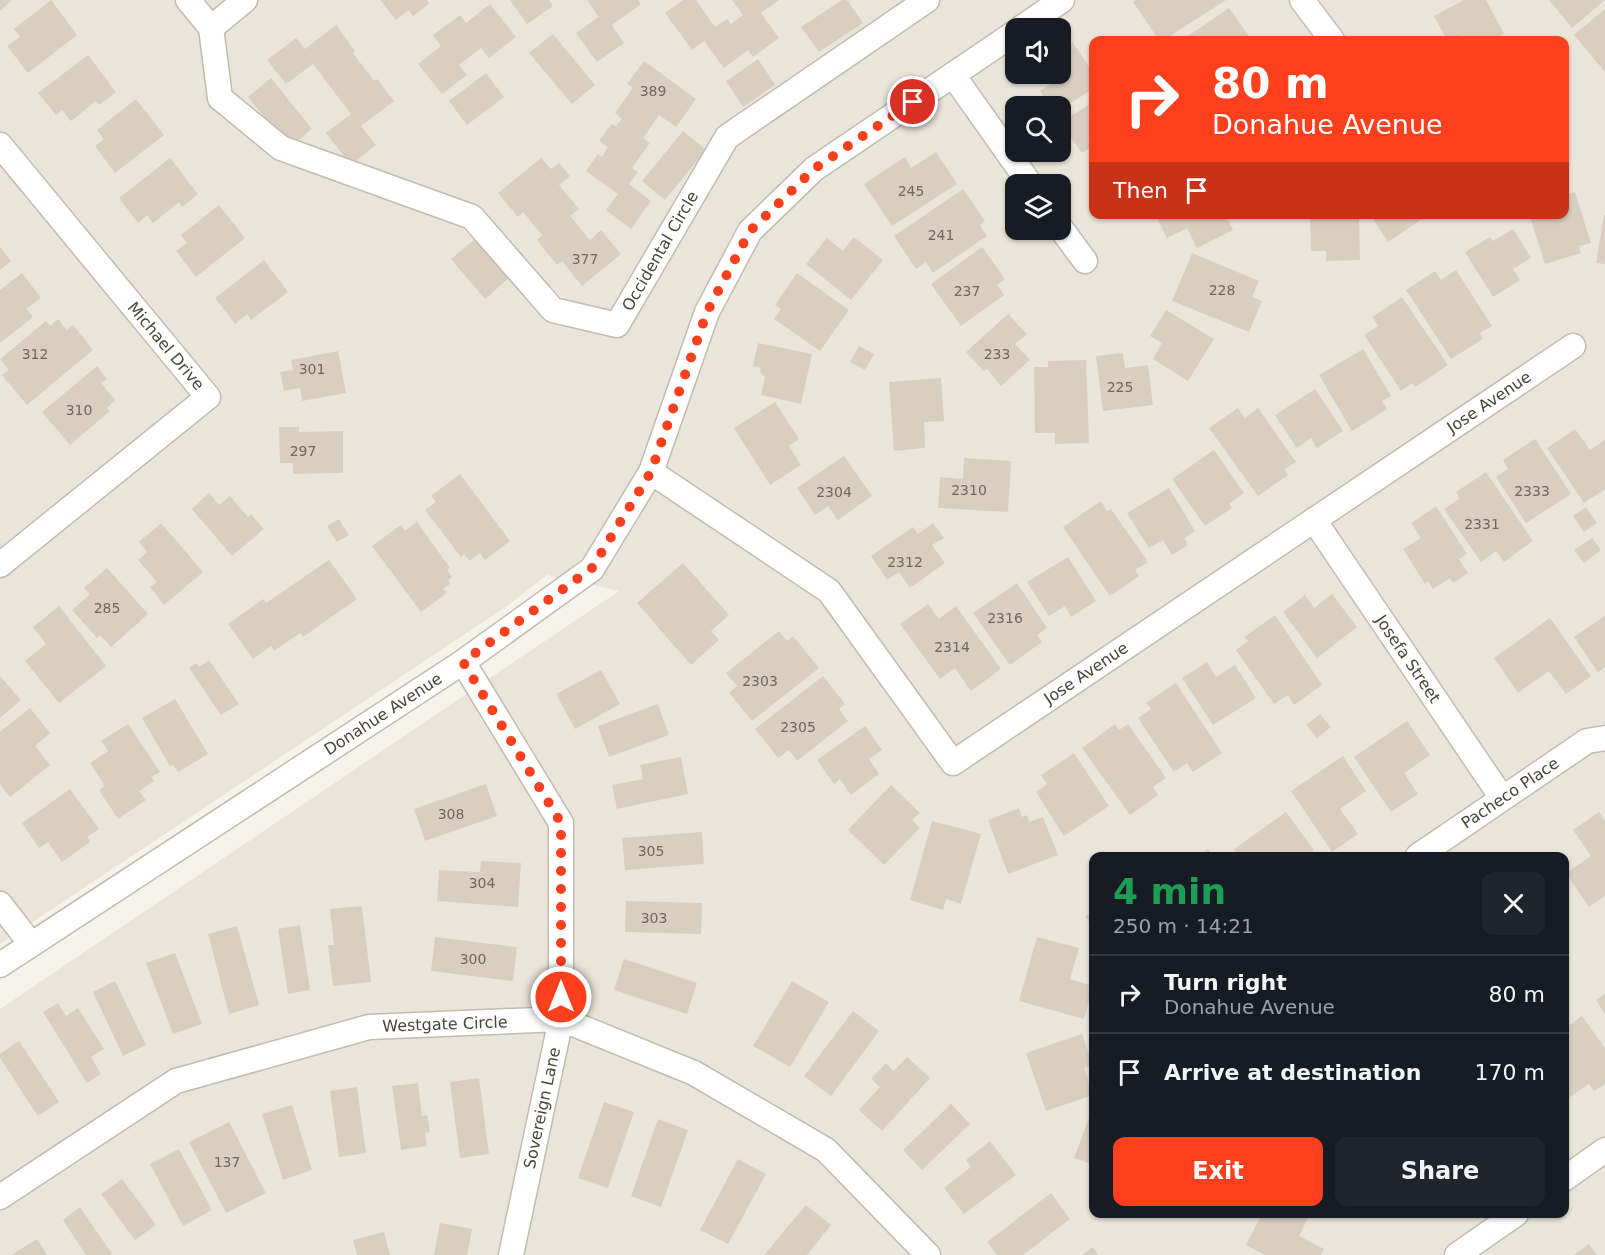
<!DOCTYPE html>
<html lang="en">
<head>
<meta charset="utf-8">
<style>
	body { margin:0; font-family:"DejaVu Sans",sans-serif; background:#20242c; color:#f1f3f6; height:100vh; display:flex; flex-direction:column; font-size:22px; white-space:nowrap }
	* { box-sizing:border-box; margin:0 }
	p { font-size:20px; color:#9ea1a6 }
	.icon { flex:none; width:33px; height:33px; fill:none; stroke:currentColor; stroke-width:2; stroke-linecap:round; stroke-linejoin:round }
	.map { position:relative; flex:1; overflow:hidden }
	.sheet { position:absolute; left:1089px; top:852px; width:480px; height:366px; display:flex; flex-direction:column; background:#171b24; border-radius:12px; box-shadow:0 2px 4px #0004 }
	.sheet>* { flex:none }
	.banner { position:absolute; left:1089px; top:36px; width:480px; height:183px; border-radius:12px; box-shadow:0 2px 4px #0004; background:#fc3f1d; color:#fff; overflow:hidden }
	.fabs { position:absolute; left:1005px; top:18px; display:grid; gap:12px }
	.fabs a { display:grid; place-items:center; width:66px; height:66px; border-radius:12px; background:#171b24; box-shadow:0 2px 4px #0004; font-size:30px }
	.pin { position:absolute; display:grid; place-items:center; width:51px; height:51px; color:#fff; margin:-26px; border:3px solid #fff; border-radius:50%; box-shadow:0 2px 6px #0007 }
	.me { position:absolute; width:66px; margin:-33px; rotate:0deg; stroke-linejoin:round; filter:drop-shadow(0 0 4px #0008) }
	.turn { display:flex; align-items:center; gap:21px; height:126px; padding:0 24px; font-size:27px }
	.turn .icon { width:78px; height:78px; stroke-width:2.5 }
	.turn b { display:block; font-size:42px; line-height:51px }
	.then { display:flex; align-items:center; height:57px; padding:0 24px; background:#0003; gap:12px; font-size:22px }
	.round { display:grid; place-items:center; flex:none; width:63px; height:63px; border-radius:12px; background:#20242c }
	.summary { display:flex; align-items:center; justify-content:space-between; height:102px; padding:0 24px }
	h1 { font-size:36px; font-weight:600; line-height:45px; color:#1e9e55 }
	.primary-button { display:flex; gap:12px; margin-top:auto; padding:12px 24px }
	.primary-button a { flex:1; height:69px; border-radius:12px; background:#fc3f1d; color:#fff; font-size:24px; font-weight:600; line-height:69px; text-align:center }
	.primary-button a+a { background:#20242c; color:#f1f3f6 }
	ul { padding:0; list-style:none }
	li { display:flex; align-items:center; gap:18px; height:78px; padding:0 24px; border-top:2px solid #363941 }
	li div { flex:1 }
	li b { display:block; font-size:22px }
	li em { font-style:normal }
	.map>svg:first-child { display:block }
</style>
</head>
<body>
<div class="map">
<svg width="1605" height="1255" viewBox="0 0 1605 1255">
	<rect width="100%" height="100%" fill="#f6f3ec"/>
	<path fill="#eae5da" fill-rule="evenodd" d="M0,0H1605V1255H0V1009L619,591L547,575L507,606L0,944ZM1016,28H1060V74H1016ZM1094,40H1564V214H1094ZM1016,106H1060V152H1016ZM1016,184H1060V230H1016ZM1094,856H1564V1214H1094Z"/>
	<g fill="#d8cfc1">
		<polygon points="0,0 12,0 0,11"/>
		<polygon points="51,0 77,35 28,73 7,46 20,37 14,29"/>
		<polygon points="380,0 427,0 429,4 413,16 409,10 396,20"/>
		<polygon points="510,0 549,0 553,6 527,24"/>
		<polygon points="587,0 638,0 641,4 612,25 624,43 597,62 576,33 599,17"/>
		<polygon points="683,0 696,0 715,27 727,19 731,24 743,15 732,0 779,0 761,13 779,38 753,57 748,50 724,68 704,41 692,50 665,13"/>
		<polygon points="842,0 847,0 863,23 819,52 801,27"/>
		<polygon points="1136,0 1226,0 1164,40 1159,40 1133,2"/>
		<polygon points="1464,0 1486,0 1504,34 1491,40 1466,40 1463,35 1452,40 1447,40 1434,16"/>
		<polygon points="1549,0 1605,0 1572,28"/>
		<polygon points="490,4 516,37 489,58 481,48 459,65 467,75 442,94 418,64 441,46 433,35 460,15 466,23"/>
		<polygon points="1229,8 1251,39 1182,40"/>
		<polygon points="1605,9 1605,72 1574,35"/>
		<polygon points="336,25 355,51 353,53 374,81 377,79 394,101 361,126 376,145 351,165 326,133 351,114 313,64 286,84 267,60 296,38 305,49"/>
		<polygon points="553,34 595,85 572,104 529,53"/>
		<polygon points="1073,43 1094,74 1094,88 1060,110 1060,106 1050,106 1040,91 1055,81 1051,74 1060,74 1060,51"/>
		<polygon points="88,55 116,92 99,105 96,101 71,121 62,110 56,115 38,93"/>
		<polygon points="758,59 775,85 743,107 726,81"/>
		<polygon points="644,61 696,99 676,127 659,115 643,138 650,143 632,168 638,172 629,184 651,201 631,229 606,210 618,194 586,171 598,154 602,157 608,147 599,141 612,124 616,126 622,119 615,113 633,88 627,84"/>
		<polygon points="486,73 504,97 467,125 449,101"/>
		<polygon points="271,78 312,129 289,148 248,97"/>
		<polygon points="136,99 164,135 115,173 95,146 104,139 97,130"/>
		<polygon points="1094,101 1094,145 1082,153 1061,123"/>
		<polygon points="683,131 706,150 665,200 642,181"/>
		<polygon points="936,152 957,184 892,226 864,184 905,157 911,168"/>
		<polygon points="170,158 198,194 182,207 179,202 153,223 147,215 138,223 119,198"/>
		<polygon points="541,158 551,169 559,163 570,176 559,185 579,209 570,216 590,240 601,230 621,254 582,286 562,261 557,265 537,240 542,235 523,212 518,217 498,193"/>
		<polygon points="963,189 985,221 980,225 987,236 933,273 926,262 916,269 894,236"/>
		<polygon points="1575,192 1591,243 1579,246 1581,253 1545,264 1529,214 1564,214 1564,196"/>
		<polygon points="219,205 245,238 196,277 176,251 187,243 181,235"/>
		<polygon points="1155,214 1225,214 1233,230 1197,248 1187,228 1167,238"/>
		<polygon points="1310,214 1359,214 1360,260 1326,261 1326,251 1311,251"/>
		<polygon points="1370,214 1429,214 1388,242"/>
		<polygon points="1604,215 1605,215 1605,264 1596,263"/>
		<polygon points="1513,229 1531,258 1513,269 1520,280 1493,297 1465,252 1490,237 1493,241"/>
		<polygon points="854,237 883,260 851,300 806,264 827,238 843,251"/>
		<polygon points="475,239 508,279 485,299 451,259"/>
		<polygon points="0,247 11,261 0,270"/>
		<polygon points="982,247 1005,279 997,285 1004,295 961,326 931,284"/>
		<polygon points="1192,253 1259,281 1252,297 1262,301 1249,332 1172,301"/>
		<polygon points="264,260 288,292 251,320 247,314 235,324 215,298"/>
		<polygon points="1456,270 1492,326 1480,333 1483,339 1451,359 1406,290 1435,271 1441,280"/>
		<polygon points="22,273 41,298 26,309 33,317 0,343 0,290"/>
		<polygon points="797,273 849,310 820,351 774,319 781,309 775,305"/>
		<polygon points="1402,297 1448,365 1415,387 1412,383 1401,391 1364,335 1378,326 1372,317"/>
		<polygon points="1166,310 1214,339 1188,381 1153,359 1162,343 1150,336"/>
		<polygon points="1008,314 1027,334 1015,344 1030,360 1001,386 987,369 984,371 966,352"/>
		<polygon points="58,319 67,330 73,325 93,350 27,405 2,375 9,370 0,359 46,321 50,326"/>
		<polygon points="758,343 812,354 801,404 761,395 765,377 760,372 761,368 753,366"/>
		<polygon points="859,346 874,354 865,370 850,362"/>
		<polygon points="1363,349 1391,396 1382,401 1387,409 1352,431 1319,375"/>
		<polygon points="338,351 346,393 302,401 300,388 284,391 280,372 293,370 291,360"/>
		<polygon points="1123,353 1125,368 1148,365 1153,405 1103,411 1096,356"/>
		<polygon points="1086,360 1089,443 1055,444 1055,433 1035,433 1034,367 1048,367 1048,361"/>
		<polygon points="97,366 107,379 101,383 115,400 107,408 110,411 70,445 42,412"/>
		<polygon points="941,378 944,421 924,422 925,448 894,451 889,382"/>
		<polygon points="1315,389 1343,431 1317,448 1311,438 1297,448 1275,415"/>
		<polygon points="775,402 799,439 789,446 801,465 770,485 734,428"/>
		<polygon points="1238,408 1245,418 1258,408 1296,462 1284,470 1288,475 1258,496 1209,428"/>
		<polygon points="279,427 299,427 299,432 343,431 343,473 293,474 293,463 280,463"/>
		<polygon points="1575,429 1590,450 1605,440 1605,489 1584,503 1547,448"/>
		<polygon points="1535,439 1571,494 1526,523 1496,477 1508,469 1503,460"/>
		<polygon points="1214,450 1244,493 1229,504 1232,508 1205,526 1172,479"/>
		<polygon points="844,456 872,496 838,520 828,506 815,515 797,488"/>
		<polygon points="964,458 1011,461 1008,512 938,508 940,477 963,479"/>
		<polygon points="1486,472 1533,541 1504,562 1496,551 1481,562 1444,509 1460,498 1456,492"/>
		<polygon points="460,474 510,541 485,560 480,553 470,561 464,554 461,557 425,510 436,502 431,496"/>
		<polygon points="1169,488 1195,531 1184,538 1188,545 1172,555 1163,540 1149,548 1127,513"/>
		<polygon points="209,493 219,505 230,496 248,517 251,514 264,529 232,556 192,509"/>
		<polygon points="1101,501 1107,511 1111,509 1148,562 1135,570 1139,576 1110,596 1063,527"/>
		<polygon points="1436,506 1467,554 1459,559 1468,573 1453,583 1450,578 1433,589 1428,581 1425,584 1403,549 1421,538 1411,523"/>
		<polygon points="1586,507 1597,523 1584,532 1573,516"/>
		<polygon points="339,519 349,535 337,542 327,526"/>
		<polygon points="417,522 450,568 447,570 452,577 448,580 450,584 443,589 447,593 421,612 372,546 401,525 405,531"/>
		<polygon points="161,523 203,572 164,605 150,587 157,582 138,560 147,552 139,542"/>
		<polygon points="933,523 944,538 932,545 945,563 910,588 899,572 887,580 871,556 913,527 918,534"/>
		<polygon points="1592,538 1601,550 1584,563 1574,550"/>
		<polygon points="1068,557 1096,601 1071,617 1065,606 1049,616 1027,582"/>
		<polygon points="329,560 357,599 303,637 300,633 274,651 271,646 253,659 228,624 263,599 266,603"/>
		<polygon points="683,563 729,615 711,631 719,640 691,665 637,603"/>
		<polygon points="107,568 148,614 111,647 100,635 97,638 72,610 90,594 84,588"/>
		<polygon points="1017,583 1047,628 1037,635 1042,642 1010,665 973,613"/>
		<polygon points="1332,594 1357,627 1317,658 1283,612 1305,595 1314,608"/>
		<polygon points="928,604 939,619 956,606 1001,669 971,691 955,668 940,679 900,624"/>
		<polygon points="59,606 106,666 59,703 25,661 46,644 33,627"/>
		<polygon points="1275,615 1322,685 1294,705 1288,695 1274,704 1236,650 1248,641 1244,637"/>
		<polygon points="1605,616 1605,667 1598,672 1574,637"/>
		<polygon points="1550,618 1591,676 1566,694 1549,671 1518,693 1494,658"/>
		<polygon points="779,631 787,641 793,636 819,668 752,721 729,693 737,686 726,673"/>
		<polygon points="209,660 239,704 221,715 189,668 197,663 199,667"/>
		<polygon points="1207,662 1216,677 1235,665 1256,698 1213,725 1182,678"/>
		<polygon points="601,670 620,704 575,729 556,694"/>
		<polygon points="0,676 21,700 0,718"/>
		<polygon points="823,676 845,704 839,709 848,721 797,761 789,750 778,758 755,729"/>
		<polygon points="1176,683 1222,753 1193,772 1187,763 1174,772 1138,718 1151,709 1146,703"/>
		<polygon points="175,699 208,754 178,772 173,764 170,766 142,718"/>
		<polygon points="658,704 669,735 609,757 598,726"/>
		<polygon points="30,708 50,733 35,746 50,765 10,797 0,784 0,732"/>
		<polygon points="1320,714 1331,727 1317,738 1306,725"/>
		<polygon points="1407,721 1430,755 1404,773 1418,794 1391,812 1354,757"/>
		<polygon points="128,724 160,772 151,777 154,781 139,791 146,800 118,819 99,790 105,786 90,763 108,751 101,741"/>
		<polygon points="1115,724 1119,730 1128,724 1166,778 1153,787 1158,795 1130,815 1082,748"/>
		<polygon points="865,726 882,750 869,759 879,774 851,795 840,779 834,784 817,760"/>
		<polygon points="1074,753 1109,806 1064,836 1036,792 1047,784 1041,775"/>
		<polygon points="1343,756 1366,791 1340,809 1358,834 1332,852 1291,791"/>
		<polygon points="681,757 688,794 617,809 612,785 643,779 640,765"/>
		<polygon points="486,784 497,816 425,841 414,809"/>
		<polygon points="891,785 920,813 912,820 920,828 884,865 848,830"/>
		<polygon points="70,789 99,829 87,837 90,842 62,862 48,842 39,848 22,823"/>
		<polygon points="1019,808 1022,817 1027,815 1029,822 1043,817 1058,855 1008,874 988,820"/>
		<polygon points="1286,812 1314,850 1305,856 1239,856 1234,849"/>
		<polygon points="1599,812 1605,821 1605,896 1589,907 1566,873 1591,856 1573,830"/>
		<polygon points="932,821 981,834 961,904 946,899 943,910 910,900"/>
		<polygon points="702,832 704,864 625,870 622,838"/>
		<polygon points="1208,849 1213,856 1197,856"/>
		<polygon points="481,861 521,863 518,907 437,901 439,870 480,872"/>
		<polygon points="626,901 702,903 701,934 625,932"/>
		<polygon points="362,906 371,982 333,986 328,945 334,945 330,909"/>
		<polygon points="1094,911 1094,929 1085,916"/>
		<polygon points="300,925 310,990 288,994 278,929"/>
		<polygon points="237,926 259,1005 229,1014 208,934"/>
		<polygon points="435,937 517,947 513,981 431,971"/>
		<polygon points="1037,937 1079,948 1070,979 1093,986 1084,1019 1019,1001"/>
		<polygon points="175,953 202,1024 173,1034 146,963"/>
		<polygon points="624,959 697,983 687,1014 614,990"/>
		<polygon points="115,981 146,1045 123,1056 93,992"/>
		<polygon points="792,981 829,1002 790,1067 753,1046"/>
		<polygon points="1605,994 1605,1014 1596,1000"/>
		<polygon points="58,1003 66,1016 78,1008 104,1049 91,1057 101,1074 87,1083 43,1012"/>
		<polygon points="853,1011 879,1031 831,1096 804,1076"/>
		<polygon points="1582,1016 1605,1048 1605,1084 1594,1091 1589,1084 1564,1101 1564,1029"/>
		<polygon points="1082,1034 1093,1065 1084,1068 1093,1095 1046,1111 1026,1053"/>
		<polygon points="19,1041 59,1102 38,1116 0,1058 0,1054"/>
		<polygon points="907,1057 930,1078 882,1131 859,1110 880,1087 871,1079 886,1063 894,1071"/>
		<polygon points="479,1078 489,1154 460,1158 450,1082"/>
		<polygon points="418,1083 422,1116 427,1115 430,1132 425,1133 427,1146 401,1150 392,1086"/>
		<polygon points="357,1087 366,1153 339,1157 330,1091"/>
		<polygon points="604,1102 634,1112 608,1188 578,1178"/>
		<polygon points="951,1104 970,1124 922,1170 903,1150"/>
		<polygon points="292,1105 312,1170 283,1180 262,1114"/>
		<polygon points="1091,1112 1094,1113 1094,1165 1074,1158"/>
		<polygon points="658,1119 688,1130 661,1207 631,1196"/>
		<polygon points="229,1122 266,1193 226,1213 189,1142"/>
		<polygon points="990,1141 1016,1175 964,1214 944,1188 971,1167 966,1160"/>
		<polygon points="179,1149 212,1210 183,1226 150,1164"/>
		<polygon points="738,1159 766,1174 728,1244 700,1230"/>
		<polygon points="122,1179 156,1225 135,1240 101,1194"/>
		<polygon points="1051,1193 1070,1219 1023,1255 997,1255 987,1242"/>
		<polygon points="806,1205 831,1225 807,1255 764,1255"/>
		<polygon points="80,1207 112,1254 110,1255 86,1255 63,1220"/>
		<polygon points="1262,1214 1310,1214 1299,1236 1324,1249 1321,1255 1265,1255 1246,1245"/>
		<polygon points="440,1223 472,1229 467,1255 434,1255"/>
		<polygon points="384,1232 390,1255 357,1255 353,1240"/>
		<polygon points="37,1239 47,1255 11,1255"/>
		<polygon points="1589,1244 1597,1255 1574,1255"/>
		<polygon points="1093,1247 1098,1255 1082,1255"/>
	</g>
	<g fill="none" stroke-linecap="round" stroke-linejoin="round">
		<defs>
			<g id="minor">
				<polyline points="188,0 211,28 220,98 281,148 472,217 553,310 617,325 727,137 927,0"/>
				<polyline points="1302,0 1332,40"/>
				<polyline points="211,28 245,0"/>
				<polyline points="1021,28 1062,0"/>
				<polyline points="953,75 1030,184"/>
				<polyline points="0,145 208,397 0,565"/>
				<polyline points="1060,227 1085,261"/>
				<polyline points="651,472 829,591 953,763 1573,346"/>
				<polyline points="1314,520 1502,798"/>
				<polyline points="463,662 561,823 561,1019 511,1255"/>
				<polyline points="1418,856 1587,741 1605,738"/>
				<polyline points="0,904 31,944"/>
				<polyline points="0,965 463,662 592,569 651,472 707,312 750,231 814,169 1016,32"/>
				<polyline points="1564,1179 1605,1150"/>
				<polyline points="0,1197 176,1081 369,1027 561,1019 694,1073 826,1150 928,1255"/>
				<polyline points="1457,1255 1516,1214"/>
			</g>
		</defs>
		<use href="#minor" stroke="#c2bbae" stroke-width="27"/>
		<use href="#minor" stroke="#fff" stroke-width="24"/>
	</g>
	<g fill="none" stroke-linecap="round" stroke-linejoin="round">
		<polyline stroke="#fc3f1d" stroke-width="10" stroke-dasharray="0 18" points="561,997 561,823 463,662 592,568 651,472 707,312 750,231 814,169 913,102"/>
	</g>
	<g text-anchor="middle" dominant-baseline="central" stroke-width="4.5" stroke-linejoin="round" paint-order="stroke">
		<g font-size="14" fill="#6e675b">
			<text x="653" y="91">389</text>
			<text x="911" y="191">245</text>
			<text x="941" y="235">241</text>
			<text x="585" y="259">377</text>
			<text x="1222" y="290">228</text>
			<text x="967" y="291">237</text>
			<text x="35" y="354">312</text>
			<text x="997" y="354">233</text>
			<text x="312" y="369">301</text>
			<text x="1120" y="387">225</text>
			<text x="79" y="410">310</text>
			<text x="303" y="451">297</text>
			<text x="969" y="490">2310</text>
			<text x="1532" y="491">2333</text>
			<text x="834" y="492">2304</text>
			<text x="1482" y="524">2331</text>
			<text x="905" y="562">2312</text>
			<text x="107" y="608">285</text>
			<text x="1005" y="618">2316</text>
			<text x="952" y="647">2314</text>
			<text x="760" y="681">2303</text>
			<text x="798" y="727">2305</text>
			<text x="451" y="814">308</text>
			<text x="651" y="851">305</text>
			<text x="482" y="883">304</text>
			<text x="654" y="918">303</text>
			<text x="473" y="959">300</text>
			<text x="227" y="1162">137</text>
		</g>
		<g font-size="16" fill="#4b4439" stroke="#fff">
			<text transform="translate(660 251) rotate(-60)">Occidental Circle</text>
			<text transform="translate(166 346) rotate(50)">Michael Drive</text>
			<text transform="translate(1489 402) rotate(-34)">Jose Avenue</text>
			<text transform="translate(1408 659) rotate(56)">Josefa Street</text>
			<text transform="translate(1086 673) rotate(-34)">Jose Avenue</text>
			<text transform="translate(383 714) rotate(-33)">Donahue Avenue</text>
			<text transform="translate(1510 793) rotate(-34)">Pacheco Place</text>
			<text transform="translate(445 1024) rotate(-2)">Westgate Circle</text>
			<text transform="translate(542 1108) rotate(-78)">Sovereign Lane</text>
		</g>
	</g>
</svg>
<div class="fabs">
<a><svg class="icon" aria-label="sound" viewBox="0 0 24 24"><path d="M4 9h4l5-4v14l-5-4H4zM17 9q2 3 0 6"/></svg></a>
<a><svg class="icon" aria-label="search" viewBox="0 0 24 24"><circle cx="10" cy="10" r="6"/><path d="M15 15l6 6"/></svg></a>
<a><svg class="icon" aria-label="layers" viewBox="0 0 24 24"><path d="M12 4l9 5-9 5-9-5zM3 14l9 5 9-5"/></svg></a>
</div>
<div class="pin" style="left:913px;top:102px;background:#d93025"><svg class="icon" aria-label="arrive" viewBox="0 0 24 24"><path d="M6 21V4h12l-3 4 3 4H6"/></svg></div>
<svg class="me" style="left:561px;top:997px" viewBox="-20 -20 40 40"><circle r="17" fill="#fc3f1d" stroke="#fff" stroke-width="3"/><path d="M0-11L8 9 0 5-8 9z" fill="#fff"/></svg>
<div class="banner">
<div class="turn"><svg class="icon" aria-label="right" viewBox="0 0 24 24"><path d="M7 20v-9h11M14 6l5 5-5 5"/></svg><div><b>80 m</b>Donahue Avenue</div></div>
<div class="then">Then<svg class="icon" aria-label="arrive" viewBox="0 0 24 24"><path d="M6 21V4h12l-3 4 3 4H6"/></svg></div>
</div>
<section class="sheet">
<div class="summary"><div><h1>4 min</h1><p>250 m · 14:21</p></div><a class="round"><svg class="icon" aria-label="close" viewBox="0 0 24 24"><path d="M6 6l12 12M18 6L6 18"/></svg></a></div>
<ul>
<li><svg class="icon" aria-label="right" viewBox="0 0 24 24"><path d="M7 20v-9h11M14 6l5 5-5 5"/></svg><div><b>Turn right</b><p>Donahue Avenue</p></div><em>80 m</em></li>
<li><svg class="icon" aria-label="arrive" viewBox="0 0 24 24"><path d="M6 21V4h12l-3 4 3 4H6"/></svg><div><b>Arrive at destination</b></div><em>170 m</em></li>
</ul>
<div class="primary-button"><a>Exit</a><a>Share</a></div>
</section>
</div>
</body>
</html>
